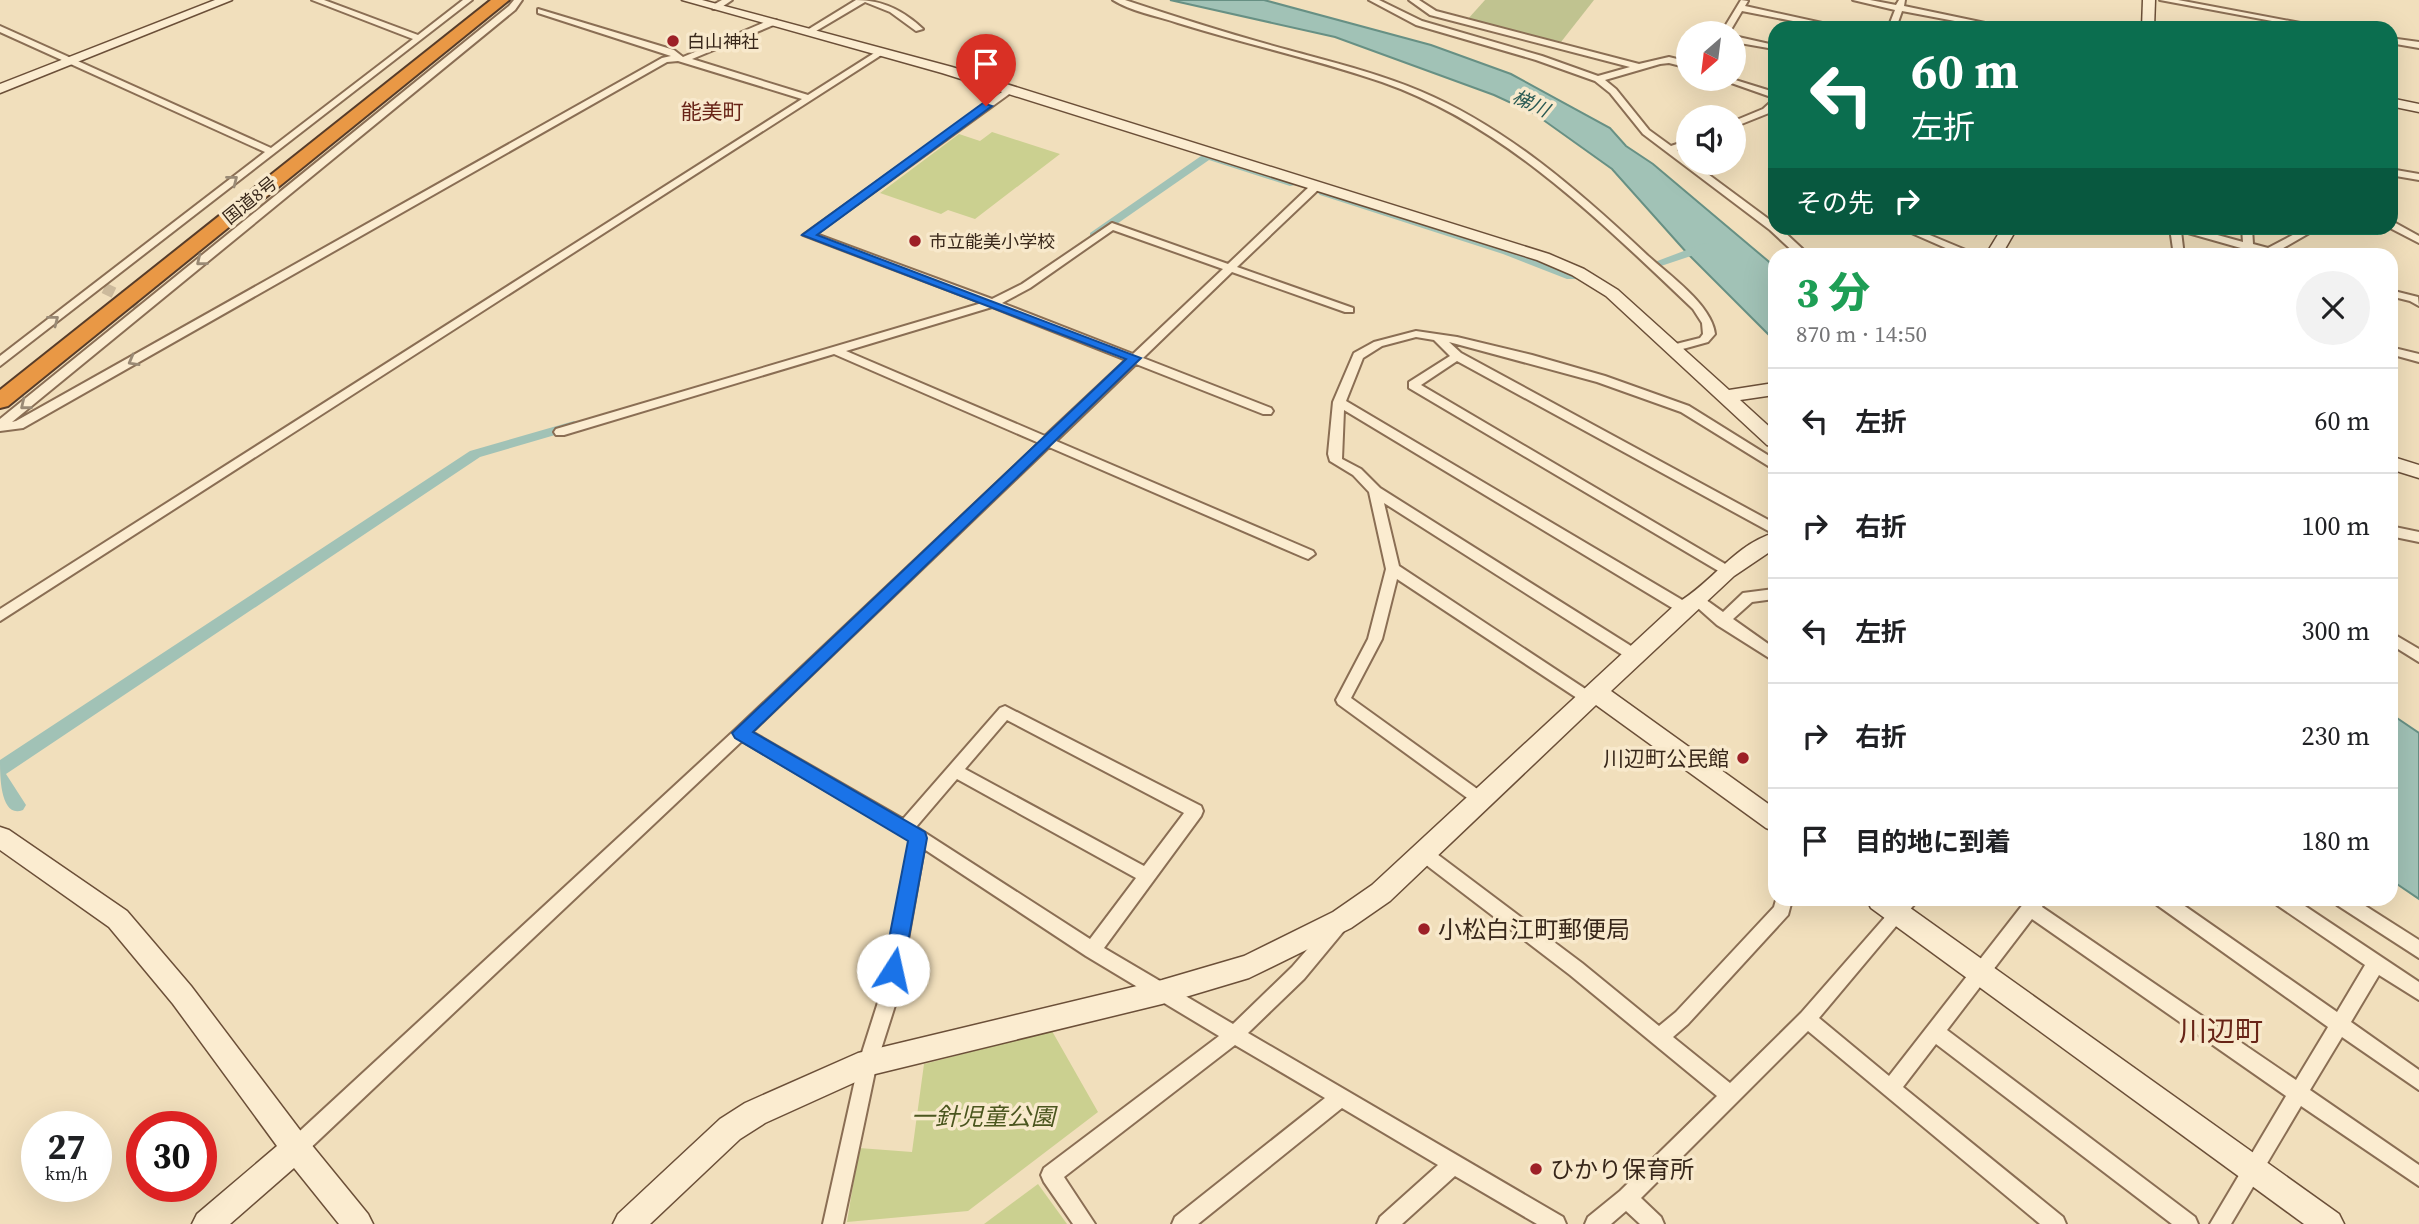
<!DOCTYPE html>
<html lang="ja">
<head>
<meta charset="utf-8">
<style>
	body { margin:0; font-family:"Source Serif 4","Noto Sans JP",serif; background:#f2f2f2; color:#202124; height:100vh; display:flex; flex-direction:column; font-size:26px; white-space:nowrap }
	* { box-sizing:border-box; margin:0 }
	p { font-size:23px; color:#757577 }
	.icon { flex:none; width:38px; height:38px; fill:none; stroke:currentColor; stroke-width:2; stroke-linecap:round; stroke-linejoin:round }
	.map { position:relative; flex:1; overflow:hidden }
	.sheet { position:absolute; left:1768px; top:248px; width:630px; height:658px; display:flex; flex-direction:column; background:#fff; border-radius:21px; box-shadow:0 7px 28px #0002 }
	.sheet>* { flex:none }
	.top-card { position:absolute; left:1768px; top:21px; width:630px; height:214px; border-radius:21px; box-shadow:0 7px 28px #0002; background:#0b6e4f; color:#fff; overflow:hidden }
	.needle { width:46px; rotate:208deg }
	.buttons { position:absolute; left:1676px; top:21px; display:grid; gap:14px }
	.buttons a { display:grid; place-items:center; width:70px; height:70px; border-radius:50%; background:#fff; box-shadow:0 7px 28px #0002; font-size:35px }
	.speed { position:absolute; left:21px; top:1111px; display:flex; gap:14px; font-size:35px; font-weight:700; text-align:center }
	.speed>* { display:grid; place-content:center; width:91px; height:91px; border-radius:50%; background:#fff; box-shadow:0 7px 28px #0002; line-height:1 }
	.speed small { font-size:18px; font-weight:400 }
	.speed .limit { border:10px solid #d22; background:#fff; color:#111 }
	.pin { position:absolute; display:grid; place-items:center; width:60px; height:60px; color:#fff; margin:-72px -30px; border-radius:50% 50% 50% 0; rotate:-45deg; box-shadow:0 0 7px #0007 }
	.pin .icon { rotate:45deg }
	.me { position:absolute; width:77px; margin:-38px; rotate:10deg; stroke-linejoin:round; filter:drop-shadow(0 0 5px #0008) }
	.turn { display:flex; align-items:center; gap:24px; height:147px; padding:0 28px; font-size:32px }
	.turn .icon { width:91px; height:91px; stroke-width:2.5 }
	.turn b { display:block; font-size:49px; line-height:60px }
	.then { display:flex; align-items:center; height:66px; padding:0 28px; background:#0003; gap:14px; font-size:26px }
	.round { display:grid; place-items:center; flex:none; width:74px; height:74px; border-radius:37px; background:#f2f2f2 }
	.head { display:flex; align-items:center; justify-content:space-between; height:119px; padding:0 28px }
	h1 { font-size:42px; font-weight:800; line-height:52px; color:#1e9e55 }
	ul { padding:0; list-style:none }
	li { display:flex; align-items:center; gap:21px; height:105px; padding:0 28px; border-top:2px solid #e0e0e0 }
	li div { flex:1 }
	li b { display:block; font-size:26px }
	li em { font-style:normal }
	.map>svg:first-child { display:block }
</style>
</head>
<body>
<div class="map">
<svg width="2419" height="1224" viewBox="0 0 2419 1224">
	<rect width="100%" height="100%" fill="#f1dfbc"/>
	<g fill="#cbd090">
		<polygon points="992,132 1060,154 975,219 948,210 941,214 880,193 959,134 980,141"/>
		<polygon points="1052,1031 1098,1112 968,1211 847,1222 859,1148 912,1152 924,1064"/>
		<polygon points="1038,1184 1067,1224 984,1224"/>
	</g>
	<polygon fill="#c0c390" points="1485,0 1594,0 1561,42 1467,20"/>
	<g fill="#a1c2b6" stroke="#679084" stroke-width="2">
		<polygon points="1170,0 1264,0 1431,45 1511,74 1610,128 1626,146 1653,164 1774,266 1774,340 1687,253 1612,169 1535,114 1494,95 1335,37"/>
		<polygon points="2391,714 2419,733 2419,899 2391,880"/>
	</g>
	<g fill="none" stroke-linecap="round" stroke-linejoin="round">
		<g fill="#a1c2b6" fill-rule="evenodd">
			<polygon points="1204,154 1212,154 1300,184 1290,186 1209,160 1098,237 1090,237 1090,233"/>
			<polygon points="1324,190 1511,248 1577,276 1575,279 1567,279 1503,254 1320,195 1318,193"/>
			<polygon points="1705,243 1709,244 1709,250 1658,267 1652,263"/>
			<path d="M574,421L581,425L579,428L480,457L6,774L26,805L23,810C0,819 0,775 0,760L470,451Z"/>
		</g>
		<polyline stroke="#ccba9c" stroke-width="11" stroke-dasharray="11 6" stroke-linecap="butt" points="104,288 138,304"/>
		<defs>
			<g id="street">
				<polygon points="312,0 324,0 418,35 463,0 472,0 0,366 0,356 265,152 0,32 0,26 271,148 413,39"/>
				<polygon points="514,0 522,0 515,10 12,422 16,421 662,58 671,56 538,13 538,9 674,50 683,57 770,20 776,20 776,24 692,59 808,95 879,50 886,52 0,621 0,609 802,99 678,61 667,62 23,428 0,431 0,419 509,6"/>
				<polygon points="722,0 732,0 719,9 713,9 713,5"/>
				<path d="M856,0C883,0 904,11 923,29L916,31L890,12L865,2L811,34L804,32Z"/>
				<path d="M1113,0H1125C1179,18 1233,35 1288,50C1332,62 1377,73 1420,91C1506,127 1580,192 1647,255C1669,275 1712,305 1715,334L1708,342L1672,352L1668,350V346L1700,338L1703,334L1702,323L1693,309C1601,222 1505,125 1382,82C1315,59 1245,44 1178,23C1157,16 1130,11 1113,0Z"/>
				<polygon points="1369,0 1379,0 1422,21 1542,56 1598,76 1630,67 1430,15 1409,0 1419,0 1436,11 1639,64 1669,57 1689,62 1689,68 1669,63 1660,64 1605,80 1616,89 1649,130 1671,146 1689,140 1689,146 1677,150 1689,159 1689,163 1693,163 1774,223 1774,228 1780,228 1810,256 1798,256 1770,230 1643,134 1610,93 1595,81 1536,60 1416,25"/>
				<polygon points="1741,0 1748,1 1745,6 1845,28 1828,28 1742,11 1729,33 1721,33"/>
				<polygon points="1853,0 1870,0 1896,5 1899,0 1905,0 1904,6 2009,28 1992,28 1902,11 1896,28 1888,28 1895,10"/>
				<polygon points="2160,0 2178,0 2327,28 2309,28"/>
				<polygon points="1734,36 1774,45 1774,49 1734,42"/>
				<polygon points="2390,38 2419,42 2419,48 2390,43"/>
				<polygon points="1720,79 1732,79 1774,92 1774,98"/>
				<path d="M1009,87L1014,90L1012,92L816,234L992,299L1022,284L1112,223L1228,264L1311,185H1319V189L1237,267L1353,308V312H1345L1232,272L1143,358L1271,408L1273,411L1271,414H1263L1136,364L1056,441L1313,551L1315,554L1308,559L1303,557L1049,447L752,732L903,819L1000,708L1005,706L1201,806L1203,811L1201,816L1104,948L1233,1024L1292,967L1331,922L1337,919L1343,922L1345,927L1343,932L1304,979L1248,1033L1563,1217L1566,1224H1537L1455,1176L1402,1224H1377L1380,1217L1438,1165L1342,1108L1198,1224H1172L1175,1217L1325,1098L1235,1045L1064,1177L1095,1224H1073L1044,1182L1041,1175L1044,1168L1219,1036L1086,956L924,849L898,996L877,1062L843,1224H823L859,1062L880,996L910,840L742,741L303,1155L296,1158L289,1155L286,1148L289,1141L736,729L1039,443L834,354L564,435H556L554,432L556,429L982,303L803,235ZM1113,230L1223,269L1133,354L1002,303L1030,288ZM992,307L1126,360L1045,436L846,351ZM1007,720L1184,813L1144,866L965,769ZM957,779L1136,878L1090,939L916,827Z"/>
				<polygon points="1774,99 1774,107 1769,113 1734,127 1734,121 1763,109"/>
				<polygon points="2390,169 2419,174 2419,180 2390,175"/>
				<polygon points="2390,220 2419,236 2419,243 2390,228"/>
				<polygon points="1900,228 1913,228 1980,256 1964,256"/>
				<polygon points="2170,228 2192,228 2243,242 2242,228 2252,228 2253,244 2268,248 2306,228 2318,228 2278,251 2288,256 2269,256 2181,231 2184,256 2174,256"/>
				<polygon points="2390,290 2418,297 2419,306 2410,301 2390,296"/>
				<polygon points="1416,331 1457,337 1532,355 1605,376 1689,406 1774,459 1774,468 1770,467 1681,412 1597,382 1449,342 1461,353 1774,523 1774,534 1457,361 1421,385 1732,568 1734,571 1732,574 1727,576 1409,388 1409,382 1450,356 1434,340 1416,337 1382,346 1363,358 1346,401 1689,604 1691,608 1689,612 1679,612 1344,410 1342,459 1361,469 1380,488 1639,651 1641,655 1639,659 1629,659 1384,503 1399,566 1593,694 1595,698 1593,702 1583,702 1397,579 1382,639 1351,698 1487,796 1489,801 1487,806 1481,808 1338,704 1336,700 1368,639 1386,569 1369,492 1353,475 1330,461 1328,454 1333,402 1354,353 1374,342"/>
				<polygon points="2390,347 2419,354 2419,362 2390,354"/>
				<polygon points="2390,526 2419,532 2419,542 2390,536"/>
				<polygon points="1774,589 1774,599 1752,602 1733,619 1774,648 1774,661 1717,625 1690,601 1692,597 1702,597 1723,612 1743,593"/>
				<polygon points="2390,632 2419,649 2419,662 2390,644"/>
				<polygon points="1423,846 1429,848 1582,963 1659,1026 1676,1012 1774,907 1776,900 1792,900 1788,915 1688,1024 1673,1037 1730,1083 1801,1013 1900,900 1918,900 1819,1018 1889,1076 2024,903 2027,900 2045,900 2042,907 2296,1080 2328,1027 2157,905 2155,900 2176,900 2337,1012 2365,965 2277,905 2275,900 2296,900 2419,982 2419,1000 2379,975 2351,1022 2419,1070 2419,1090 2342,1037 2310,1090 2419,1165 2419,1186 2301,1106 2231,1224 2210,1224 2286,1096 2032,919 1947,1030 2195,1217 2198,1224 2172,1224 1936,1044 1903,1087 2063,1217 2066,1224 2040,1224 1808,1031 1641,1198 1661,1217 1664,1224 1640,1224 1626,1211 1611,1224 1585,1224 1588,1217 1620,1191 1717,1096 1570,975 1417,858 1415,853 1417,848"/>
				<polygon points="2335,900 2356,900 2419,940 2419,958 2337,905"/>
			</g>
			<g id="secondary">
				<polygon points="215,0 232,0 0,93 0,84"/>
				<polygon points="682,0 702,0 952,67 1549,254 1584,269 1618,290 1729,390 1774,383 1774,395 1740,400 1774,431 1774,447 1767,445 1606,296 1572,275 1537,260 942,73"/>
				<polygon points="2143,0 2155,0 2154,28 2142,28"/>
				<polygon points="2390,98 2419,104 2419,112 2390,106"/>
				<polygon points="2002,228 2017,228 2001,256 1985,256"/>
				<polygon points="2390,456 2419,465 2419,478 2390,469"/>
				<path d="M1774,533V549L1734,576L1611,691L1774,808V831L1766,828L1596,705L1390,901L1351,928L1249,978L1162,1004L871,1075L765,1123L740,1139L650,1224H613L618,1214L720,1119L745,1103L858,1053L1162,980L1244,956L1333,912L1372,885L1677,603C1711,584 1734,545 1774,533Z"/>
				<polygon points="0,827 9,830 127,911 191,986 306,1138 368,1214 373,1224 339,1224 294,1168 230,1224 192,1224 197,1214 277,1146 173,1004 109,927 0,850"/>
				<polygon points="1867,900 1899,900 2339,1214 2344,1224 2304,1224 1871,908"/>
			</g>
			<polygon id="highway" points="491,0 509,0 8,406 0,408 0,390"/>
		</defs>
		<use href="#street" stroke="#8a6e54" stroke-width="4"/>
		<use href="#secondary" stroke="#6b4f38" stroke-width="3"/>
		<use href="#highway" stroke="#573c29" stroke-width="4"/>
		<use href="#street" fill="#fbecd0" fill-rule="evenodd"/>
		<use href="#secondary" fill="#fbecd0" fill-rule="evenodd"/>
		<use href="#highway" fill="#e99845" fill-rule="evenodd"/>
	</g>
	<defs><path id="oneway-chevron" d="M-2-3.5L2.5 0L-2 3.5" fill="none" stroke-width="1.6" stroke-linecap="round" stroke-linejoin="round" transform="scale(1.75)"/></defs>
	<g stroke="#9a8a75">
		<use href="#oneway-chevron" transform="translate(233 180) rotate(-38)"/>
		<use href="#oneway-chevron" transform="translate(201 261) rotate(141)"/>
		<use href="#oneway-chevron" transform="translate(54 320) rotate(-38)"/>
		<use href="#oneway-chevron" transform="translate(133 361) rotate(151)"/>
		<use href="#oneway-chevron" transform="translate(25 405) rotate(141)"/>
	</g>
	<polygon fill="#1a73e8" stroke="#114b97" stroke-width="2" points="983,103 992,106 817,235 1141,358 753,732 925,832 927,838 903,970 900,977 893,979 886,977 883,970 908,841 735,738 732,733 1126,359 802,235"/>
	<g fill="#9d2027" stroke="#f8e9cc" stroke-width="2.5">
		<circle cx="673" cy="41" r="7"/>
		<circle cx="915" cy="241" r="7"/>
		<circle cx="1743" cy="758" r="7"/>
		<circle cx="1424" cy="929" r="7"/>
		<circle cx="1536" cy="1169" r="7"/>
	</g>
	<g text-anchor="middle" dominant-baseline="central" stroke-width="7" stroke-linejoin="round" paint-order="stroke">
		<g font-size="18" fill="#38271a" stroke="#f8e9cc" text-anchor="start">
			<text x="687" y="41">白山神社</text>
			<text x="929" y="241">市立能美小学校</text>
		</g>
		<g font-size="18" fill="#38271a" stroke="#f8e9cc">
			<text transform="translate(250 200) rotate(-39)">国道8号</text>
		</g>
		<g font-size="19" font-style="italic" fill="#285953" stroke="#f8e9cc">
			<text transform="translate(1531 103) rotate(25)">梯川</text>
		</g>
		<g font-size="21" fill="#682417" stroke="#f8e9cc">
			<text x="712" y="111">能美町</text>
		</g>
		<g font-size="21" fill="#38271a" stroke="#f8e9cc" text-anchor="end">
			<text x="1729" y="758">川辺町公民館</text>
		</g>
		<g font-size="24" fill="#38271a" stroke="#f8e9cc" text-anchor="start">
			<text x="1438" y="929">小松白江町郵便局</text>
			<text x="1550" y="1169">ひかり保育所</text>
		</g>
		<g font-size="24" font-style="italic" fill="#4b561f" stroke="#f8e9cc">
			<text x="983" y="1116">一針児童公園</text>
		</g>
		<g font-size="28" fill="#682417" stroke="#f8e9cc">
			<text x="2221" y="1031">川辺町</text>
		</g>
	</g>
</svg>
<div class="buttons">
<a><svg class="needle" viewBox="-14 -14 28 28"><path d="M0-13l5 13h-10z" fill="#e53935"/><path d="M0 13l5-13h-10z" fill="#757577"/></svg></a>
<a><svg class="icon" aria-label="sound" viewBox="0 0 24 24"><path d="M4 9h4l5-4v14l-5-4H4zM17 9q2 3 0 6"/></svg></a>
</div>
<div class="speed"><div>27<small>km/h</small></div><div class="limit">30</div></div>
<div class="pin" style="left:986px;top:106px;background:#d93025"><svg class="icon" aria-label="arrive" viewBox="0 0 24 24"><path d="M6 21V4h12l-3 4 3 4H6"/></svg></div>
<svg class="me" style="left:893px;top:970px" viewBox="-20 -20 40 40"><circle r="19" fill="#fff"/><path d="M0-13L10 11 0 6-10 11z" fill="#1a73e8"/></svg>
<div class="top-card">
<div class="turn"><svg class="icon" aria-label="left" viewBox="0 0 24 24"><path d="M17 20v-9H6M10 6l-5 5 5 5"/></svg><div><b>60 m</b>左折</div></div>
<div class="then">その先<svg class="icon" aria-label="right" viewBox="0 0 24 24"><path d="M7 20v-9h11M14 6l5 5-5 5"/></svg></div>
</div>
<section class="sheet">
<div class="head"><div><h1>3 分</h1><p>870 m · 14:50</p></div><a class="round"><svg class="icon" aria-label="close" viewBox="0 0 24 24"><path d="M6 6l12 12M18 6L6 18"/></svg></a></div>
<ul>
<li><svg class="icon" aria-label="left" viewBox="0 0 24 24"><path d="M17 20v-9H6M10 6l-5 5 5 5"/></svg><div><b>左折</b></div><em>60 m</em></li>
<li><svg class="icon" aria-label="right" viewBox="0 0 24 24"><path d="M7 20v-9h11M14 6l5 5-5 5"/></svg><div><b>右折</b></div><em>100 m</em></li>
<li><svg class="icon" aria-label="left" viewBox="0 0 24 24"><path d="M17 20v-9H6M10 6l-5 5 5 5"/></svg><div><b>左折</b></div><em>300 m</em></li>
<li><svg class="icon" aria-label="right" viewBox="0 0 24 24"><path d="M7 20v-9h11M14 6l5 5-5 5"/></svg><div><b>右折</b></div><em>230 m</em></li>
<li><svg class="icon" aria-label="arrive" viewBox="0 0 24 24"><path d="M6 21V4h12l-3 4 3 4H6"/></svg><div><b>目的地に到着</b></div><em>180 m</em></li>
</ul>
</section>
</div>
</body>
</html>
